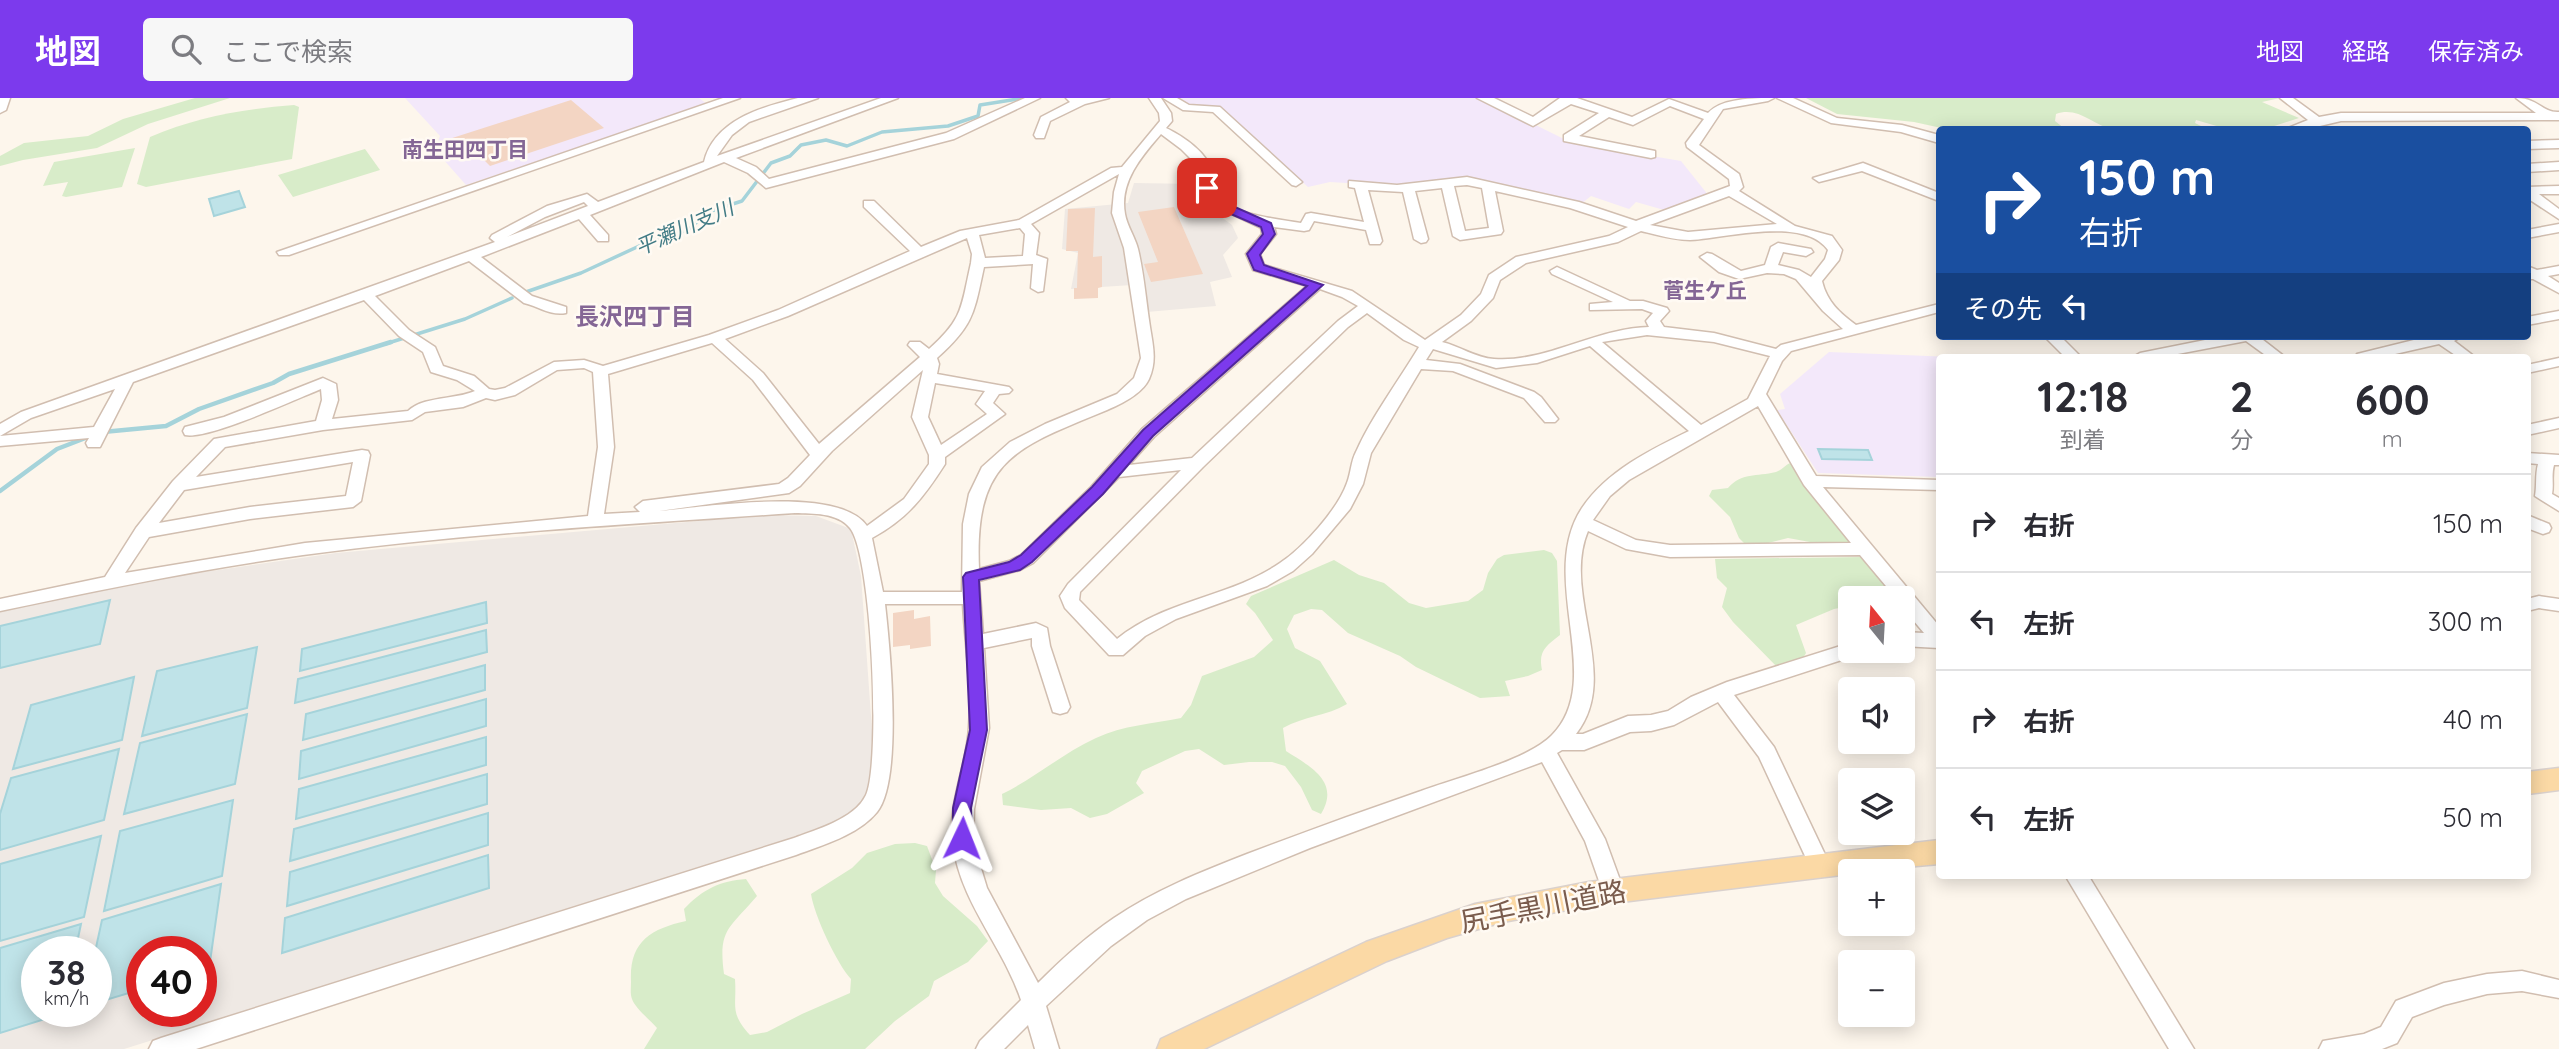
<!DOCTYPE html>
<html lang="ja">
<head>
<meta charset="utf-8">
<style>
	body { margin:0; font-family:Quicksand,"Noto Sans JP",sans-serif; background:#f7f7f7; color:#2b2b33; height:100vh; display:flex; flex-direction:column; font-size:26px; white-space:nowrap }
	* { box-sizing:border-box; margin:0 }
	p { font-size:23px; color:#7c7c81 }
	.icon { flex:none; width:38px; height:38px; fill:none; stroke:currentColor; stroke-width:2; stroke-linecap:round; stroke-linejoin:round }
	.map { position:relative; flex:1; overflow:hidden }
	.panel { position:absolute; left:1936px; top:256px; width:595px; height:525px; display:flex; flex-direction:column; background:#fff; border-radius:7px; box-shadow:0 4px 18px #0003 }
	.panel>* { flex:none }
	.guide { position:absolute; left:1936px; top:28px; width:595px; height:214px; border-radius:7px; box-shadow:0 4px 18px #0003; background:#1a4fa0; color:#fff; overflow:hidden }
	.needle { width:46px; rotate:342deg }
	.buttons { position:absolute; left:1838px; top:488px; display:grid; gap:14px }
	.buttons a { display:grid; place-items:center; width:77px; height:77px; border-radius:7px; background:#fff; box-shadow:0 4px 18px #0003; font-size:35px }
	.speed { position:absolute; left:21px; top:838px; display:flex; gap:14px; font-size:35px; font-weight:700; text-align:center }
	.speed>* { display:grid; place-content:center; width:91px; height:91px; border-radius:50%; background:#fff; box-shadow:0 4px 18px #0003; line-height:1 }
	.speed small { font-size:18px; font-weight:400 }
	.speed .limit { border:10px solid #d22; background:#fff; color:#111 }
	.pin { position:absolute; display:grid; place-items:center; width:60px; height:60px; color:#fff; margin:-30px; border-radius:14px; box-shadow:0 4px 10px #0006 }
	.me { position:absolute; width:77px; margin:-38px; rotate:2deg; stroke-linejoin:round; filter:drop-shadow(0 0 5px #0008) }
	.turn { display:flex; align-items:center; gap:24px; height:147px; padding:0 28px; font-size:32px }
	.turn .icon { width:91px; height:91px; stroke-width:2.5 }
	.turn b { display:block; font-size:49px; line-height:60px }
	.then { display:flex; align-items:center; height:66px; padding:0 28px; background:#0003; gap:14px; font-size:26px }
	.eta { display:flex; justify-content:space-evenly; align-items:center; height:119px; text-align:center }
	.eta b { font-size:42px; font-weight:700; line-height:49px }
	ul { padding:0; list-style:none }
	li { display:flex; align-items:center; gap:21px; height:98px; padding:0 28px; border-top:2px solid #e1e1e2 }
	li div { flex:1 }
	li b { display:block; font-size:26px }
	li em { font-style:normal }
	header { display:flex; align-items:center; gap:42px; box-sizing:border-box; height:98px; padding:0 35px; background:#7c3aed; color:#fff }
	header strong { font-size:33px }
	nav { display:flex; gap:38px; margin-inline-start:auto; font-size:24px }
	.search { width:490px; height:63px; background:#f7f7f7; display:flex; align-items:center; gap:18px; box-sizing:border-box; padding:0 24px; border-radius:7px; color:#7c7c81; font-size:26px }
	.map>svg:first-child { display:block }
</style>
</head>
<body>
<header>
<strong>地図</strong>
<div class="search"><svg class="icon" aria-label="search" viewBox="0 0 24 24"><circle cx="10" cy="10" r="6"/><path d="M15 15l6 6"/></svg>ここで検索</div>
<nav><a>地図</a><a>経路</a><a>保存済み</a></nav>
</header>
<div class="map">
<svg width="2559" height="951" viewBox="0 0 2559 951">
	<rect width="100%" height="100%" fill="#fdf6ec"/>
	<g fill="#efe9e4" fill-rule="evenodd">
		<polygon points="1134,85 1197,86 1202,105 1232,127 1238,140 1223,157 1232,179 1210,184 1216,208 1135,215 1132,187 1071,191 1078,155 1062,151 1065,111 1128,105"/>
		<path d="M766,417L816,418L851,431L861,478L875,674L867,697L852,714L821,733L124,951H0V512L115,487L336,455ZM37,854H96V914H37ZM142,854H201V914H142Z"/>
	</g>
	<g fill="#f3e8fa">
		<polygon points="405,0 699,0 707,6 466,87 435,52 440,38"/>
		<polygon points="1174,0 1476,0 1491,5 1570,44 1681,63 1709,98 1664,112 1636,104 1629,111 1591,98 1581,106 1476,82 1453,80 1395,88 1330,84 1308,89 1219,9 1184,6"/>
		<polygon points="1829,254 1953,259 1939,259 1939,379 1818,375 1777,312 1785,311 1780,296"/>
	</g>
	<g fill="#d8ecc9">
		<polygon points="195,0 230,0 148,26 97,50 23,62 0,68 0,58 24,45 88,38 123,21"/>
		<path d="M1806,0H2280L2262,4L2299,20L2262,32L2227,31L2196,22L2195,25L2201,28L2194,31C2176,32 2126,36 2112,32C2093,26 2077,8 2056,16L2055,23L2065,31H1946L1914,24L1837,16Z"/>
		<path d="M294,7L299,9L292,61L146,89L137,86L150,39C196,19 244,11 294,7Z"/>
		<polygon points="135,50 122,89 66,99 62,98 68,84 43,88 54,64"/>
		<polygon points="365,51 380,72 293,99 278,77"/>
		<path d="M1790,365L1797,368L1798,379L1849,441L1848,446H1821L1788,440L1760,447H1746L1739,440L1730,419L1709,398L1712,392L1728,390C1742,374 1756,379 1776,374C1782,372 1785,367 1790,365Z"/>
		<path d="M1544,452L1552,455L1557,463L1560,537C1546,548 1538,553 1542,572L1528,578L1505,583L1510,598L1480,600L1416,569L1400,558L1348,535L1322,512L1311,511L1294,517L1287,531L1295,550L1320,563L1347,606C1327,618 1304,618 1283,630L1286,653C1309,668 1341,683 1321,716L1312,712L1301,689L1285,668L1272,664H1249L1224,667L1199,651L1185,653L1142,673L1136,685L1144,695L1107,716L1090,720L1071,710L1041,712L1003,707L1002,696C1035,680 1063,655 1096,640C1123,627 1153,626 1181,620L1191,607L1202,578L1254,559L1273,542L1255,515L1246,506L1251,498L1334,462L1359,477L1384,485L1409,505L1426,510L1468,503L1483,492L1488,475L1497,461L1504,457Z"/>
		<polygon points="1862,459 1894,498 1850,500 1850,508 1834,511 1796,527 1806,555 1803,560 1778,570 1733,524 1722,509 1727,490 1717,480 1715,461"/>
		<path d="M915,745L927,748L936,772L935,785L943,798L977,828L988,843L968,864L934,883L929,898L895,923L865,951H644L657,930C650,922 635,910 632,901C630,896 631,889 631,884C629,844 650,831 686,823L684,811C703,791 720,783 746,781L757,798C729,831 718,831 724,876L735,881C737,909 729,914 750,937L767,934L802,916L850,895L851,881C837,866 814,817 811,796L852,770L867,755L895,746Z"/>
	</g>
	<g fill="#bfe3e8" stroke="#a5d3da" stroke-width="2">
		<polygon points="239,93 245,109 214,118 209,101"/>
		<polygon points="1818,351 1868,352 1872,362 1822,361"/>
		<polygon points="110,502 100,546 0,570 0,528"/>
		<polygon points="486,504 487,525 300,573 302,551"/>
		<polygon points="486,532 487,554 295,605 298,581"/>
		<polygon points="257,549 247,610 142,638 157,573"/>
		<polygon points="485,567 485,592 303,642 306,616"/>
		<polygon points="134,579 122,642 13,671 31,607"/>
		<polygon points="486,601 486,628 299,681 301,653"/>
		<polygon points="247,616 235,686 124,716 140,645"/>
		<polygon points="486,639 486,667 296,721 299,691"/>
		<polygon points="119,651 104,722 0,752 0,716 11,680"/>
		<polygon points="487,676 487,706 290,763 294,731"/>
		<polygon points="233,702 222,778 104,813 120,733"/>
		<polygon points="488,715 488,747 287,808 290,774"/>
		<polygon points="101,738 84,819 0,843 0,766"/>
		<polygon points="488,757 489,790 282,855 285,820"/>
		<polygon points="221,786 209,871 201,873 201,854 142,854 142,891 96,905 95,854 102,822"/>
		<polygon points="81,826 75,854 37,854 37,914 62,914 61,916 0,935 0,850"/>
	</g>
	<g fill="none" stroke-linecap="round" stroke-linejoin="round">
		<g stroke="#a5d3da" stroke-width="3.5">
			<polyline points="523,195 581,175 650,143 688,132 708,114 742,103 771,65 790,58 801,47 826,42 847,48 882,34 948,28 978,18 980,7 1024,0"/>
			<polyline points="385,246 465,221 512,200"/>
		</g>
		<g stroke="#a5d3da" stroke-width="4.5">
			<polyline points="103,334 166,328 199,311 273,285 289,276 391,244"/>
			<polyline points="0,393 57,351 88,339"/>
		</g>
	</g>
	<g fill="#f3d5c3">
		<polygon points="571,2 604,30 490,68 470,48 456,52 446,42"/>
		<polygon points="1174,109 1203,176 1151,184 1144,166 1158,164 1138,114"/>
		<polygon points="1095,110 1093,159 1102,158 1102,189 1098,190 1098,200 1074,201 1074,190 1077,190 1078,153 1066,153 1068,111"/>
		<polygon points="914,512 914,521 930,518 931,548 910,551 910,547 893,549 893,515"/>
	</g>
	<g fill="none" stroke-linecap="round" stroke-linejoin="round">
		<defs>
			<g id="minor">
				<polygon points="0,0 10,0 6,12 0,15"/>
				<polygon points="723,0 740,0 289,157 279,157 277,154"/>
				<path d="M798,0H818L749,24L732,37L717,58L881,0H898L736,60L756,69L769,81L946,35L1025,0H1040L954,41L766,90L748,75L724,64L590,117L608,137V143H598L579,121L481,159L532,198L566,209V215C550,218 538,208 524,205L469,163L375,198L409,232L435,249L443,268L474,278L489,291L495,292L505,290L554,264L584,262L603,268L709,237L778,212L910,153L864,109V103H874L921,149L960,133L1019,122L1111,70L1122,69L1160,23L1159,15L1149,0H1161L1171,15L1172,23L1166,30C1183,38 1208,55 1212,74C1214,83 1211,93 1218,100C1235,117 1278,121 1301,125L1306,116L1311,115L1364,124L1355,90L1349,89V83L1397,87L1467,79L1579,104L1636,123L1730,88L1729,81L1687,49L1686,45L1704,21L1670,8L1633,27L1609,19L1579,38L1655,53V59L1651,60L1564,43V37L1599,15L1571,6L1533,28L1477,0H1494L1533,19L1560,0H1577L1632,19L1669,1L1708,15C1722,0 1753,0 1774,0L1768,3L1723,11L1699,47L1739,76L1743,89L1739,93L1795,128L1832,138L1842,152L1839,162L1822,183C1827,204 1840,215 1856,227L1939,206V214L1791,253L1782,263L1766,296L1816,378L1939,382V392L1823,389L1939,528V550L1902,548V534L1924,535L1902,509V500H1896L1860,457L1670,459L1626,451L1588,433C1561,497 1622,578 1576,636H1583L1628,618L1651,617L1668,613L1691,599L1727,584L1850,545V553H1859L1857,557L1734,597L1774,649L1830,767L1826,773L1819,776L1812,773L1759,659L1718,604L1674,627L1651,633L1630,634L1584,652H1562L1557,655L1605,741L1624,793L1621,800L1613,802L1605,800L1585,743L1542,664L1310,750L1186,801L1147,822L1111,848L1046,908L1059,951H1035L1028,927L1004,951H976L980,943L1021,902C1003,848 960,804 953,746C947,706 967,668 969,629C972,588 965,547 963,506H885C890,550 903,682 877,714C858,737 823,747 796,757L196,951H149L153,943L161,940L794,740C815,732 855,721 866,697C881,664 872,457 850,430C837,414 813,416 795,415C631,426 466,435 303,457C201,471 100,492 0,513V501L105,479L136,430L173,383L214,341L316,323L322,302L321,291C296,301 208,342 185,337L183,333L185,329L224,319L323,280L336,286L338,302L332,321L408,313C424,298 454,302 475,293L457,282L431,274L423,254L399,238L364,202L133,284L100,349H88L86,345L89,340L0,348V326L21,314L495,144L490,140L492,137L547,108L587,96L598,104L704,64C714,22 762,9 798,0ZM1161,36L1181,51L1197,67L1202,95L1208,105L1261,130L1262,136L1246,156L1253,172L1307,188L1142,331L1091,389L1021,457L1009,463L979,471C974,360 1016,350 1107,312C1121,306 1142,296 1149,281C1157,263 1153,248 1150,229C1146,203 1144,176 1138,151C1135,139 1127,128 1125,116C1119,84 1142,58 1161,36ZM1119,76L1114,94L1112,115L1124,150L1141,260L1134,280L1117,296L1045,326L1010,344L982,369L969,396L963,426L962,494H883L872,440C907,421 924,399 945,366V359L1005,316L993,305L999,296L1009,295L1012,292L1009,289L937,276L939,266L937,260C974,227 974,215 984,169L1033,166L1031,190L1038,194L1043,193L1047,161L1036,157L1039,135L1031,126ZM1467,87L1482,90L1489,130L1465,133L1454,88ZM1442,90L1453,138L1460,142L1501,136L1503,133L1495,93L1570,110L1628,129L1609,138L1516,159L1489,177L1481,196L1461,217L1425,242L1352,193L1264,167L1260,156L1276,136L1274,129L1304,133L1309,132L1314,123L1366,132L1370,146H1380L1382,143L1368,92L1403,94L1414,141L1421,145L1426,144L1428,141L1415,93ZM1729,98L1777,126L1688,134L1650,127ZM584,104L588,108L507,139L545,119ZM1020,130L1025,136L1023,158L985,160L979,137ZM1641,133C1657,137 1674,142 1690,142C1726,140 1804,118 1828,152L1825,161L1811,179L1799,172L1778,167L1783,154L1806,158L1813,154L1811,151L1778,145L1771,149L1765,167L1741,173L1712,156L1707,155L1700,159L1719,174L1739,181L1767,175L1784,176L1796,181L1823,213L1843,231L1781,247L1776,251L1714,235L1664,229L1660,223L1669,213L1667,210L1643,203H1630L1557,169L1550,173L1552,176L1613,204L1590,206V212L1642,211L1653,215L1646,223L1649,229C1596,230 1545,265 1494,261C1476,260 1459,248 1442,244L1471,223L1493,200L1500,182L1526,165L1618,144ZM967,140L972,156L971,165C961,209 964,220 929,251L920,244H910L908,247L920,259L819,346L763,275L725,241L788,218ZM1320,191L1342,199L1358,208L1338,223L1192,360L1129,367L1154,339ZM1367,215L1404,242L1419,249C1398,284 1372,318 1356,354C1351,363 1351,375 1347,385C1338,411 1303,450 1280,465C1229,500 1166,501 1117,541L1079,502L1080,494L1203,369L1348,229ZM1647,237L1714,244L1770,258L1748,301L1701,327L1602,244ZM712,245L753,282L810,357L788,380L779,386L643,403L635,409L640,414L604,416L614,349L608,276ZM1590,248L1689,333C1650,352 1607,373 1582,410C1536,480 1607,581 1552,637C1528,662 1456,680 1421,693C1363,713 1305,734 1247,756C1201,774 1155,792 1114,820C1086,839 1061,862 1038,885L987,790L973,744L974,711L989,630L984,550L1032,540V548L1053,614L1060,616L1067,614L1070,609L1050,548L1047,530L1036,525L983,536L979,483L1020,472L1033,465L1119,379L1181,372L1068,486L1060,498L1065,510L1109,557H1123L1145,538L1176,521L1267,488L1293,473L1312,456L1350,411L1363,386L1371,355L1421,271L1453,273L1524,300L1545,324H1555L1558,321L1541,299L1534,294L1460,266L1426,262L1433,251L1496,270L1537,265ZM584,270L593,274L598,349L588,418L305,445L125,475L149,439L250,421L353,409L361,403L370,357L368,353L362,352L196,379L225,349L323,332L412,322L425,314L463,309L486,300L495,302L515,297L557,272ZM923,272L912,319L929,357V366L904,401L867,428C839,387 706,409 659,413L789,395L800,388L832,353ZM935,285L985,293L976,306L987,316L941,347L928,319ZM115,291L94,329L0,338L31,320ZM1758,308L1804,387L1851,445L1670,447L1636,442L1593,422L1610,398L1629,382ZM353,364L346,398L250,409L159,425L184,392Z"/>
				<polygon points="1066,0 1109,0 1085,6 1050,23 1044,40 1036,40 1034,37 1041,19 1070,4"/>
				<polygon points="1163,0 1177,0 1189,7 1220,9 1302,84 1296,88 1292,87 1213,14 1183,12"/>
				<polygon points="1777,0 1793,0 1837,20 1902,27 1939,37 1939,45 1901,34 1831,25"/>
				<path d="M2280,0H2293L2319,19L2341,15H2536L2516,0C2539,0 2542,15 2559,14V22L2341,23L2303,32H2283L2308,22Z"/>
				<polygon points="2559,42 2559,50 2527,51 2527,43"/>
				<polygon points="2559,64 2559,72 2527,74 2527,66"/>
				<polygon points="1863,65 1939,95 1939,103 1862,73 1819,84 1813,80"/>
				<polygon points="2559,88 2559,96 2539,96 2559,111 2559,121 2527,100 2527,89"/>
				<polygon points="2559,126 2559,134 2527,140 2527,132"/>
				<polygon points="2527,168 2537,172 2559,168 2559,176 2548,178 2559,185 2559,195 2533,181 2527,181"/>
				<polygon points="2559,213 2559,221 2527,227 2527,219"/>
				<polygon points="2044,238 2060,238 2081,259 2065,259"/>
				<polygon points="2225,238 2258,238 2285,259 2268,259 2246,243 2162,259 2133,259 2140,255"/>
				<polygon points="2430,238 2462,238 2454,243 2475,259 2458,259 2439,246 2382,259 2355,259 2357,256"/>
				<polygon points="2559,260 2559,268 2527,275 2527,267"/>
				<polygon points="2559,320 2559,330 2527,337 2527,327"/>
				<path d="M2527,355L2559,357V367H2554C2551,378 2554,386 2552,396L2559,400V413L2535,398C2537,387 2535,378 2538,366L2527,365Z"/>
				<polygon points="2527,417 2549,426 2551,430 2549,434 2543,436 2527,430"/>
				<polygon points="2539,498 2559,501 2559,513 2539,510 2527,513 2527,501"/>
				<polygon points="2065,777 2088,777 2194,951 2169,951"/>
				<polygon points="2522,873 2559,882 2559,900 2522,893 2487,896 2444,907 2412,919 2397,945 2382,951 2319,951 2323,943 2364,936 2381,929 2396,903 2444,885 2487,876"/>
			</g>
			<g id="major">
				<polygon points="2559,670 2559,692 2527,696 2527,674"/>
				<polygon points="1939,742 1939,766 1850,774 1850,776 1589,808 1503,824 1447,840 1387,863 1204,951 1157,951 1161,941 1366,844 1475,806 1589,784"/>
			</g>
		</defs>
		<use href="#minor" stroke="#d1beb0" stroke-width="3"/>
		<use href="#major" stroke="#dad1cd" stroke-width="3"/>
		<use href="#minor" fill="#fff" fill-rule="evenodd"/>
		<use href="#major" fill="#fbd9a5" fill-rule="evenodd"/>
	</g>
	<polygon fill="#7c3aed" stroke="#51269a" stroke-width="2" points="1203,88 1211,88 1219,102 1271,125 1275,136 1260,157 1264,167 1323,187 1153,338 1103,396 1032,464 1020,472 979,482 987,632 971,710 972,740 969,746 962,748 955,746 953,740 953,710 970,632 963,479 966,475 1009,464 1021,457 1092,389 1143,332 1307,188 1254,172 1247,156 1263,136 1261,129 1210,107 1201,90"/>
	<g text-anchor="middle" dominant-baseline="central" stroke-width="5" stroke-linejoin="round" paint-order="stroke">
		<g font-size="21" font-weight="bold" fill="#846695" stroke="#fffaf3">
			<text x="465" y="51">南生田四丁目</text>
			<text x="1705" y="192">菅生ケ丘</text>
		</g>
		<g font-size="21" font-style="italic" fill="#437c86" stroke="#fffaf3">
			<text transform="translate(684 129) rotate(-24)">平瀬川支川</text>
		</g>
		<g font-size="24" font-weight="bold" fill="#846695" stroke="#fffaf3">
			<text x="635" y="218">長沢四丁目</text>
		</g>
		<g font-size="28" fill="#7a5c4d" stroke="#fffaf3">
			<text transform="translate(1543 808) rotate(-11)">尻手黒川道路</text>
		</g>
	</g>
</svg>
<div class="buttons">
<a><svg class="needle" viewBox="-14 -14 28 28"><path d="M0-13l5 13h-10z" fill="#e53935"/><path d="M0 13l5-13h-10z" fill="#7c7c81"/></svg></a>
<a><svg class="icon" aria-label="sound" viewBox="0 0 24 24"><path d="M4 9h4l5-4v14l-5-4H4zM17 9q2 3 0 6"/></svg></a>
<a><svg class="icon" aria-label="layers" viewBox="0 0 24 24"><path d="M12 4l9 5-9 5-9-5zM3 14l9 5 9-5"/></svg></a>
<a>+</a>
<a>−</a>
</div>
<div class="speed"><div>38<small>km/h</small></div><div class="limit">40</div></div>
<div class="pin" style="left:1207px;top:90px;background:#d93025"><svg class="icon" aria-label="arrive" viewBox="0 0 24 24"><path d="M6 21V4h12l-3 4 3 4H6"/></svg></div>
<svg class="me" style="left:962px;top:740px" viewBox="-20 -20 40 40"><path d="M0-17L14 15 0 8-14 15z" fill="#7c3aed" stroke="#fff" stroke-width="4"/></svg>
<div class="guide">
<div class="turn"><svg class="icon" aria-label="right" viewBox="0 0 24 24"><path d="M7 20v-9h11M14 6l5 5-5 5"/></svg><div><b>150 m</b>右折</div></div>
<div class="then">その先<svg class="icon" aria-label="left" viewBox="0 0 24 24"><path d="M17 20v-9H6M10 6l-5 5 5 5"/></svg></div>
</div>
<section class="panel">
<div class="eta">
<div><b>12:18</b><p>到着</p></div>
<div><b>2</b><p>分</p></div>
<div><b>600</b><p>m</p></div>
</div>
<ul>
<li><svg class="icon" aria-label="right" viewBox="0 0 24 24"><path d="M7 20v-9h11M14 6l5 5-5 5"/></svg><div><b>右折</b></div><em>150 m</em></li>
<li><svg class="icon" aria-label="left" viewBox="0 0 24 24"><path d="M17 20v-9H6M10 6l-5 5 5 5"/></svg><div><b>左折</b></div><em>300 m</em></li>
<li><svg class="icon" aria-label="right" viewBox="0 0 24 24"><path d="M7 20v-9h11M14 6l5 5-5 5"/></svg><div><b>右折</b></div><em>40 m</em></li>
<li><svg class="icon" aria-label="left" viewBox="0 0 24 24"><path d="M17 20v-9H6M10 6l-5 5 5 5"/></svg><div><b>左折</b></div><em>50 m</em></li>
</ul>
</section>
</div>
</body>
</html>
